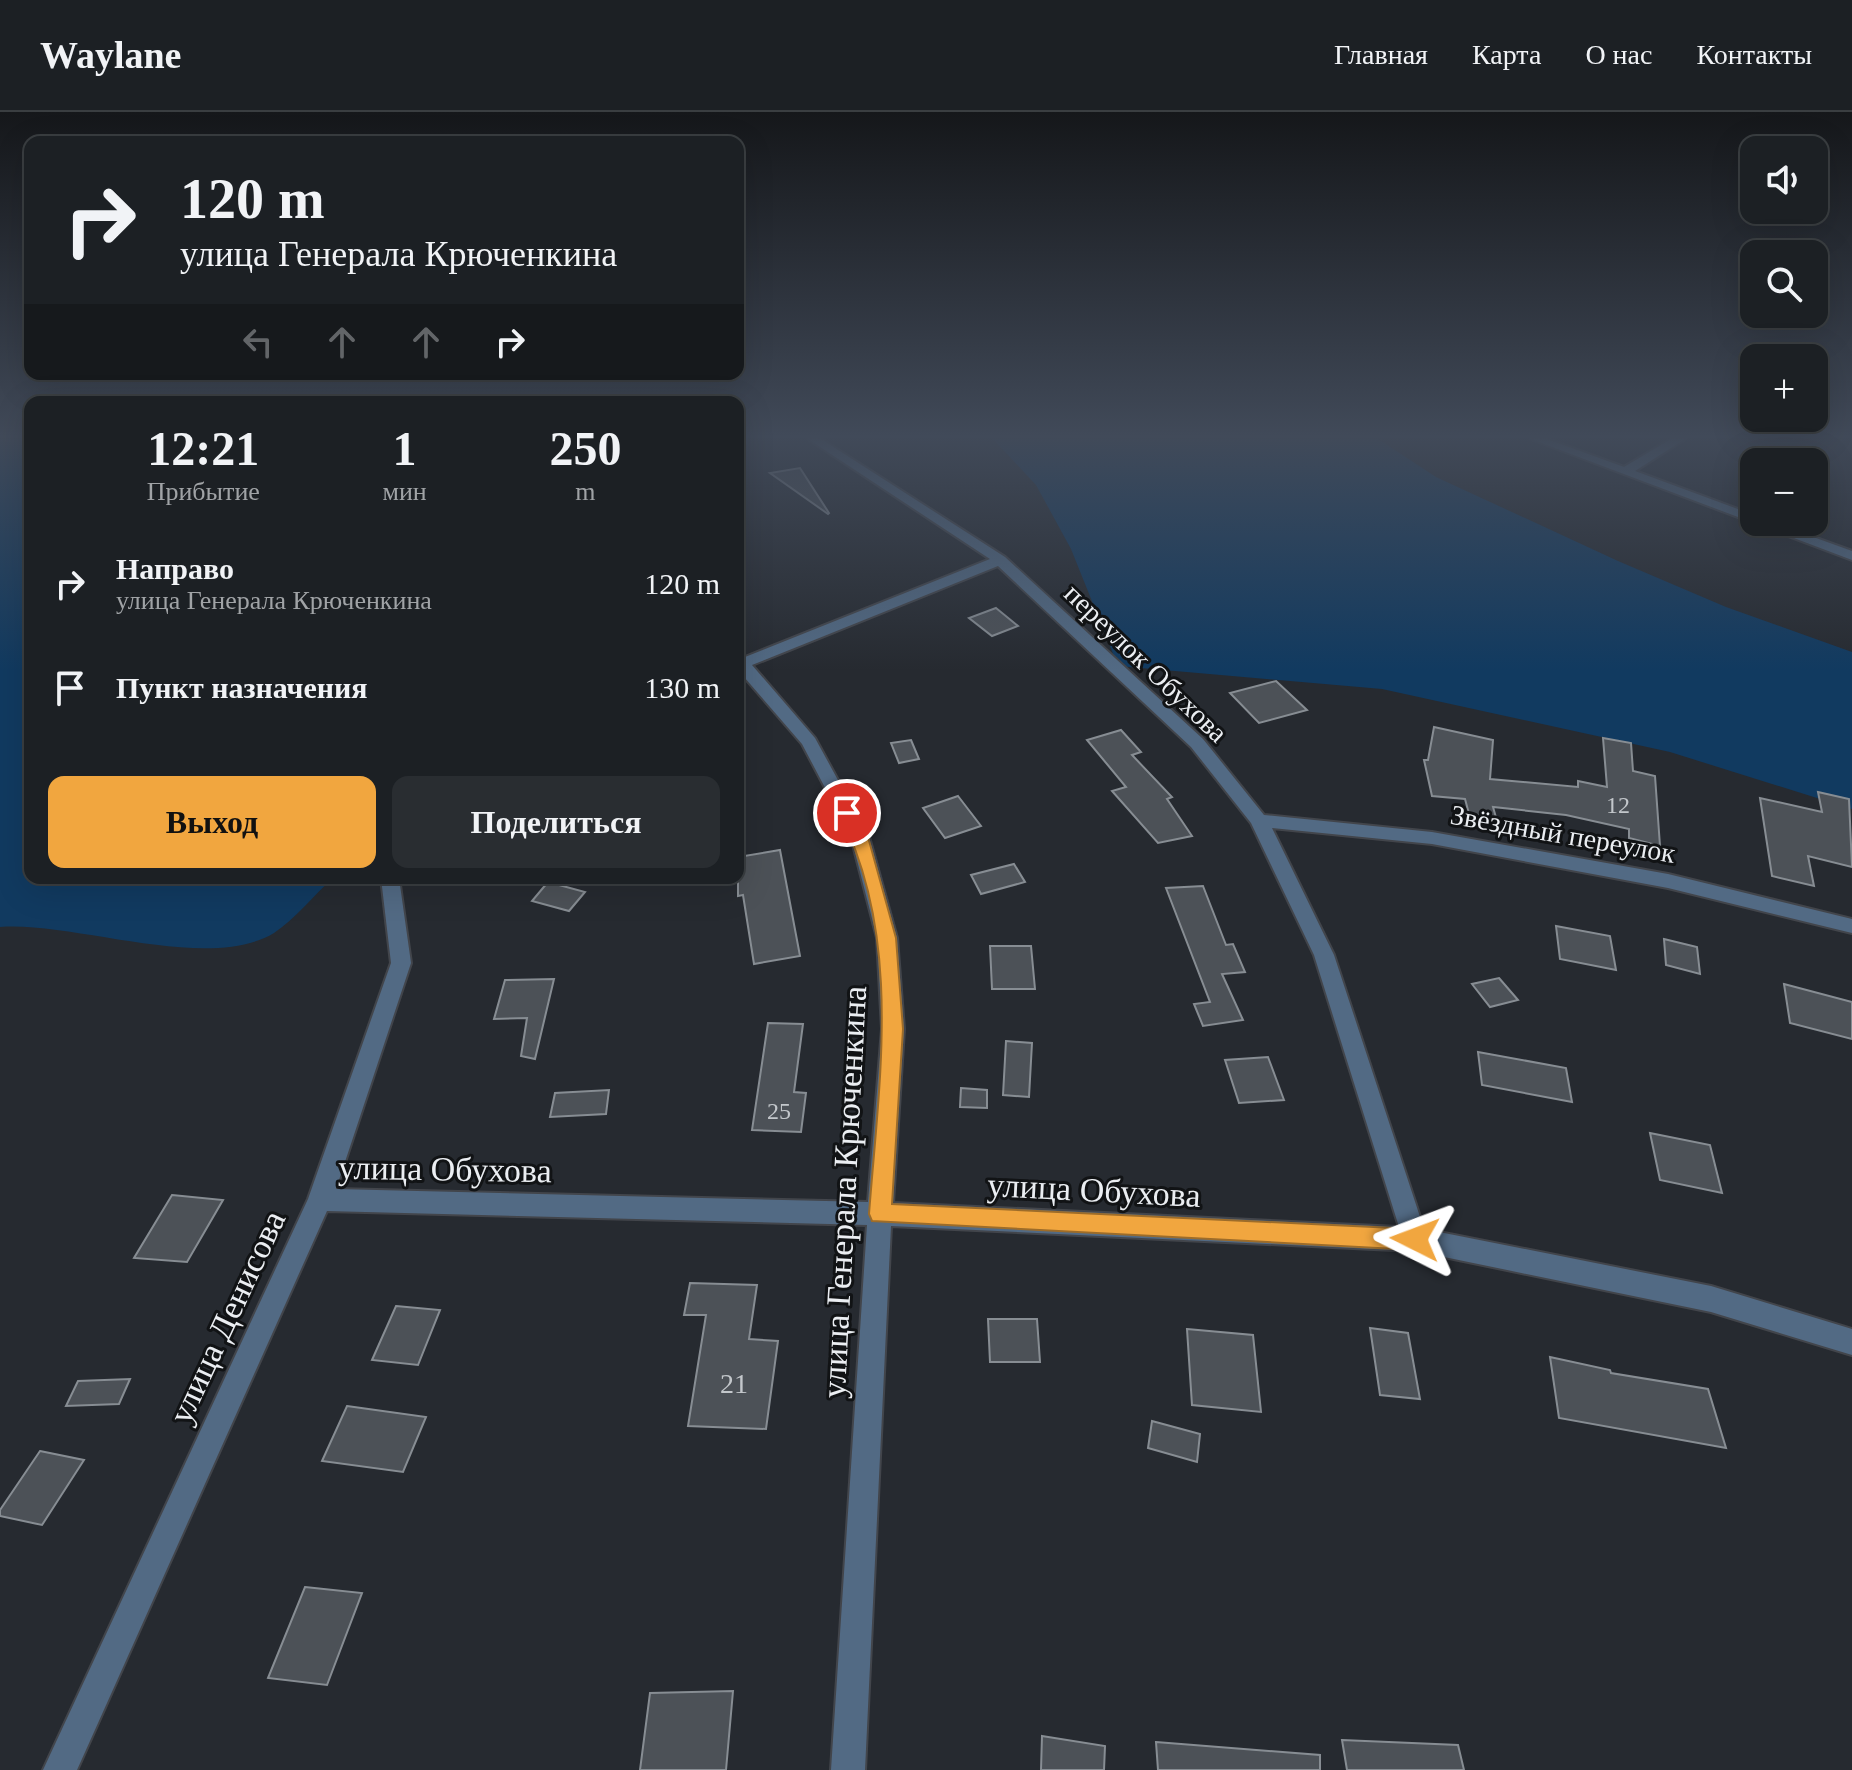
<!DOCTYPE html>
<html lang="ru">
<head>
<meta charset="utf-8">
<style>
	body { margin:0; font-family:Georgia,serif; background:#292d31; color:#f1f3f6; height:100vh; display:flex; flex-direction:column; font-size:30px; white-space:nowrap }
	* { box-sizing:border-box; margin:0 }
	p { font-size:26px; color:#a0a3a6 }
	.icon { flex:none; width:44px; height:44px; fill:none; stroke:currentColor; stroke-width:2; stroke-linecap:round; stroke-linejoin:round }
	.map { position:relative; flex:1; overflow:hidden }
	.drawer { position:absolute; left:24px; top:284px; width:720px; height:488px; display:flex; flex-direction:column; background:#1c2024; border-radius:16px; box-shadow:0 8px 32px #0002,0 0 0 2px #3a3e41 }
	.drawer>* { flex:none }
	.banner { position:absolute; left:24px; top:24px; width:720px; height:244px; border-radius:16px; box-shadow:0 8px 32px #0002,0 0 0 2px #3a3e41; background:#1c2024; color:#f1f3f6; overflow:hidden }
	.tools { position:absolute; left:1740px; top:24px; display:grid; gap:16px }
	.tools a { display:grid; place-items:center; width:88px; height:88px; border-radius:16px; background:#1c2024; box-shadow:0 8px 32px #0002,0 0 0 2px #3a3e41; font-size:40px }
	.pin { position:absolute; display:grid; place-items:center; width:68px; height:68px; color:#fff; margin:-34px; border:4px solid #fff; border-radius:50%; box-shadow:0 2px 8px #0007 }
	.me { position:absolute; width:88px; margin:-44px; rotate:273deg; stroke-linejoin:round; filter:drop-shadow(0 0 6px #0008) }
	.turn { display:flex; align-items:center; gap:28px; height:168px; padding:0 24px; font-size:36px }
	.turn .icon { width:104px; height:104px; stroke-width:2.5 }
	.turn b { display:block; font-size:56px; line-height:68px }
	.lanes { display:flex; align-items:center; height:76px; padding:0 24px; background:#0003; justify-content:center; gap:40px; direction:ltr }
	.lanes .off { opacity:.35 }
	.eta { display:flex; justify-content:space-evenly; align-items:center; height:136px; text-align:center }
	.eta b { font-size:48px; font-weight:600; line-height:56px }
	.action { display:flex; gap:16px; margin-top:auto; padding:16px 24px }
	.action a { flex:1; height:92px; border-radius:16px; background:#f1a63f; color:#111; font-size:32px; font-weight:600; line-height:92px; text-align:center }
	.action a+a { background:#292d31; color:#f1f3f6 }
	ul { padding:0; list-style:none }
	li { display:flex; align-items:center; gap:24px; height:104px; padding:0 24px }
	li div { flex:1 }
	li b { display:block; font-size:30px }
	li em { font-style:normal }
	header { display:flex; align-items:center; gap:48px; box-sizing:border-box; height:112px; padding:0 40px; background:#1c2024; border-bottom:2px solid #3a3e41 }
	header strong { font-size:38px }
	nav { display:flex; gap:44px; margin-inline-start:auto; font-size:28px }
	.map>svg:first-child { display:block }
</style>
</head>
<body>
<header>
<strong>Waylane</strong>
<nav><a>Главная</a><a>Карта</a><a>О нас</a><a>Контакты</a></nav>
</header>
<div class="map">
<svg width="1852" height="1658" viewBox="0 0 1852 1658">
	<rect width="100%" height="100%" fill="#262a30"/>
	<g fill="#113a60">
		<path d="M0,327H30V766H333C314,783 295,807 274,821C208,861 74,809 0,815Z"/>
		<polygon points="993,327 1378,327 1436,365 1618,449 1726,495 1852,540 1852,697 1670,640 1382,577 1118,554 1071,437 1036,373"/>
	</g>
	<g fill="#4c5157" stroke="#878d93" stroke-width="2">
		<polygon points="800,356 829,401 828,402 770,361"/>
		<polygon points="996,496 1018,514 992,524 969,506"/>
		<polygon points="1276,569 1307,598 1259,611 1230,581"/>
		<polygon points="1434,615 1493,628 1490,667 1578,675 1578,669 1607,675 1603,626 1631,631 1633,659 1655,664 1660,734 1629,726 1629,717 1566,703 1493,695 1499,716 1472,713 1465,687 1432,684 1424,648 1428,648"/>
		<polygon points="1121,618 1141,640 1132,643 1172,685 1167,687 1192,724 1158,731 1112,679 1126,675 1087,628"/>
		<polygon points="911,628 919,647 899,651 891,631"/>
		<polygon points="1818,680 1849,687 1852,755 1808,744 1814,774 1772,764 1760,686 1822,700"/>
		<polygon points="958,684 981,714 945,726 923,696"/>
		<polygon points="780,738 800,844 754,852 743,783 738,784 738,745"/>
		<polygon points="1014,752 1025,770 981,782 971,763"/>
		<polygon points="548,770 585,780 569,799 532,789"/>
		<polygon points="1203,774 1226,833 1233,832 1245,860 1222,862 1243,908 1203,914 1194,892 1210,890 1166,776"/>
		<polygon points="1556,814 1610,824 1616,858 1560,847"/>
		<polygon points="1664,827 1697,835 1700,862 1666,853"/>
		<polygon points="990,834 1031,834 1035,877 992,877"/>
		<polygon points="1499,866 1518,888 1490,895 1472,872"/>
		<polygon points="554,867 535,947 521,944 527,906 494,907 505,868"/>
		<polygon points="1784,872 1852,890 1852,927 1790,911"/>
		<polygon points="768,911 803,912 794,980 806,981 801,1020 752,1018"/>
		<polygon points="1006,929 1032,931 1029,985 1003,983"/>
		<polygon points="1478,940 1566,956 1572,990 1482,973"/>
		<polygon points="1268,945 1284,988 1239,991 1225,948"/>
		<polygon points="961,976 987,978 987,996 960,995"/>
		<polygon points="609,978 606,1002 550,1005 555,981"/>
		<polygon points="1650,1021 1710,1033 1722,1081 1660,1068"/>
		<polygon points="172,1083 223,1088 187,1150 134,1146"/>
		<polygon points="690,1171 757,1173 749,1227 778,1229 766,1317 688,1314 706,1203 684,1203"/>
		<polygon points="396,1194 440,1198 418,1253 372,1248"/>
		<polygon points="988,1207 1037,1207 1040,1250 990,1250"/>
		<polygon points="1370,1216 1408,1221 1420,1287 1380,1283"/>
		<polygon points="1187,1217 1253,1223 1261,1300 1192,1293"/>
		<polygon points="1550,1245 1610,1258 1611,1261 1708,1277 1726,1336 1559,1306"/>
		<polygon points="130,1267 119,1292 66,1294 78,1269"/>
		<polygon points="347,1294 426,1305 403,1360 322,1349"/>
		<polygon points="1152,1309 1200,1322 1197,1350 1148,1336"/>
		<polygon points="40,1339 84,1348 42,1413 0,1404 0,1398"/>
		<polygon points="305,1475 362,1481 327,1573 268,1566"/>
		<polygon points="733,1579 726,1658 640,1658 650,1581"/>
		<polygon points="1042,1624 1105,1634 1104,1658 1041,1658"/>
		<polygon points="1342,1628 1458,1633 1464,1658 1347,1658"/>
		<polygon points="1156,1630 1320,1643 1320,1658 1158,1658"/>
	</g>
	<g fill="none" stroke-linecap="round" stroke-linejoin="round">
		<defs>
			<g id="street">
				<path d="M808,327H821L1005,445L1203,627L1264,703L1432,720L1668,762L1852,807V821L1668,776L1432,732L1272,716L1334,843L1424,1117L1711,1174L1852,1217V1243L1711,1200L1415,1139L891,1114L865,1658H831L867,1113L327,1099L77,1658H43L308,1087L391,851L381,766H399L411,851L336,1077L868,1090L882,917L877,826L851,725L802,632L738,558V541L745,545L990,447ZM998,454L1191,635L1251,711L1314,843L1399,1115L893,1091L904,917L897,826L869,725L815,626L752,553Z"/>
				<polygon points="1531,327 1547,327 1624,355 1671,327 1685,327 1635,359 1754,403 1754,410 1772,410 1852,439 1852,448"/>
			</g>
		</defs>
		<use href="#street" stroke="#42454b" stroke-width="4"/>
		<use href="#street" fill="#526a84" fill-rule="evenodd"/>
	</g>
	<linearGradient id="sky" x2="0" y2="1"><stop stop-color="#15171a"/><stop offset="0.58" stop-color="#414a59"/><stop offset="1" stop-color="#414a59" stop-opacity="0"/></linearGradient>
	<rect width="1852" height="559" fill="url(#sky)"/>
	<path fill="#f1a63f" stroke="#9d6c29" stroke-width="2" d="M847,696L853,697L868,725L896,826L903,917L892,1092L1415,1117L1423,1120L1426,1127L1423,1135L1415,1138L872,1109L869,1102C879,969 903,825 839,701Z"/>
	<g text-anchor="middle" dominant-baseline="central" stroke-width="6" stroke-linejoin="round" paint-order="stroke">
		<g font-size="24" fill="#c3c7cb">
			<text x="1618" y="693">12</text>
			<text x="779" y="999">25</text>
		</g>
		<g font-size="28" fill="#ebeef2" stroke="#111315">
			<text transform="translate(1146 551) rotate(44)">переулок Обухова</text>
			<text transform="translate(1563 722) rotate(10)">Звёздный переулок</text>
		</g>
		<g font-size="28" fill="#c3c7cb">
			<text x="734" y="1271">21</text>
		</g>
		<g font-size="34" fill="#ebeef2" stroke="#111315">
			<text transform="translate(445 1057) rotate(1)">улица Обухова</text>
			<text transform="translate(1094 1078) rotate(3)">улица Обухова</text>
			<text transform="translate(844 1080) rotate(-87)">улица Генерала Крюченкина</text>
			<text transform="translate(227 1205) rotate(-65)">улица Денисова</text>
		</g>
	</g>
</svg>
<div class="tools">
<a><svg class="icon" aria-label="sound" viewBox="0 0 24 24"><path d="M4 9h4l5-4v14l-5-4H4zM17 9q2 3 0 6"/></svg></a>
<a><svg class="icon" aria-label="search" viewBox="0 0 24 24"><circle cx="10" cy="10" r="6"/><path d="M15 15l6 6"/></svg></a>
<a>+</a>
<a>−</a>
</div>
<div class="pin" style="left:847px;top:701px;background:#d93025"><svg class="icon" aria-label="arrive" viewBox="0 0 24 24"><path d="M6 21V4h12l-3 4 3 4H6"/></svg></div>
<svg class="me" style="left:1415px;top:1127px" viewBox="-20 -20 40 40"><path d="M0-17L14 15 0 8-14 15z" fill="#f1a63f" stroke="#fff" stroke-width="4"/></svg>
<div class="banner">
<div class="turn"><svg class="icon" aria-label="right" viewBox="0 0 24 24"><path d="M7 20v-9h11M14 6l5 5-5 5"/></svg><div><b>120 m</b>улица Генерала Крюченкина</div></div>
<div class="lanes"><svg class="icon off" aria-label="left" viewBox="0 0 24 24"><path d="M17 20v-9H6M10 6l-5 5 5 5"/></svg><svg class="icon off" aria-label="ahead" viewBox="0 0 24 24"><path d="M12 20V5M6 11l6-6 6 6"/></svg><svg class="icon off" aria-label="ahead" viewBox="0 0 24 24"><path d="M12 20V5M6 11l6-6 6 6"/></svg><svg class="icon" aria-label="right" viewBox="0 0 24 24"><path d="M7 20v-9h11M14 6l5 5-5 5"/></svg></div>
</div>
<section class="drawer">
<div class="eta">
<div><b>12:21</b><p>Прибытие</p></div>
<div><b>1</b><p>мин</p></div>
<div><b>250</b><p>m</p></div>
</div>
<ul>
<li><svg class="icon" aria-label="right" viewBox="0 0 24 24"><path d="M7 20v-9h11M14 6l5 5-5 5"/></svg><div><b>Направо</b><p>улица Генерала Крюченкина</p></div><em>120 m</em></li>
<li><svg class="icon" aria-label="arrive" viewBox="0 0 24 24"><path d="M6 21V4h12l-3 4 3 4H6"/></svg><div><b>Пункт назначения</b></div><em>130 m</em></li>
</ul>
<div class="action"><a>Выход</a><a>Поделиться</a></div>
</section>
</div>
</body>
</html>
